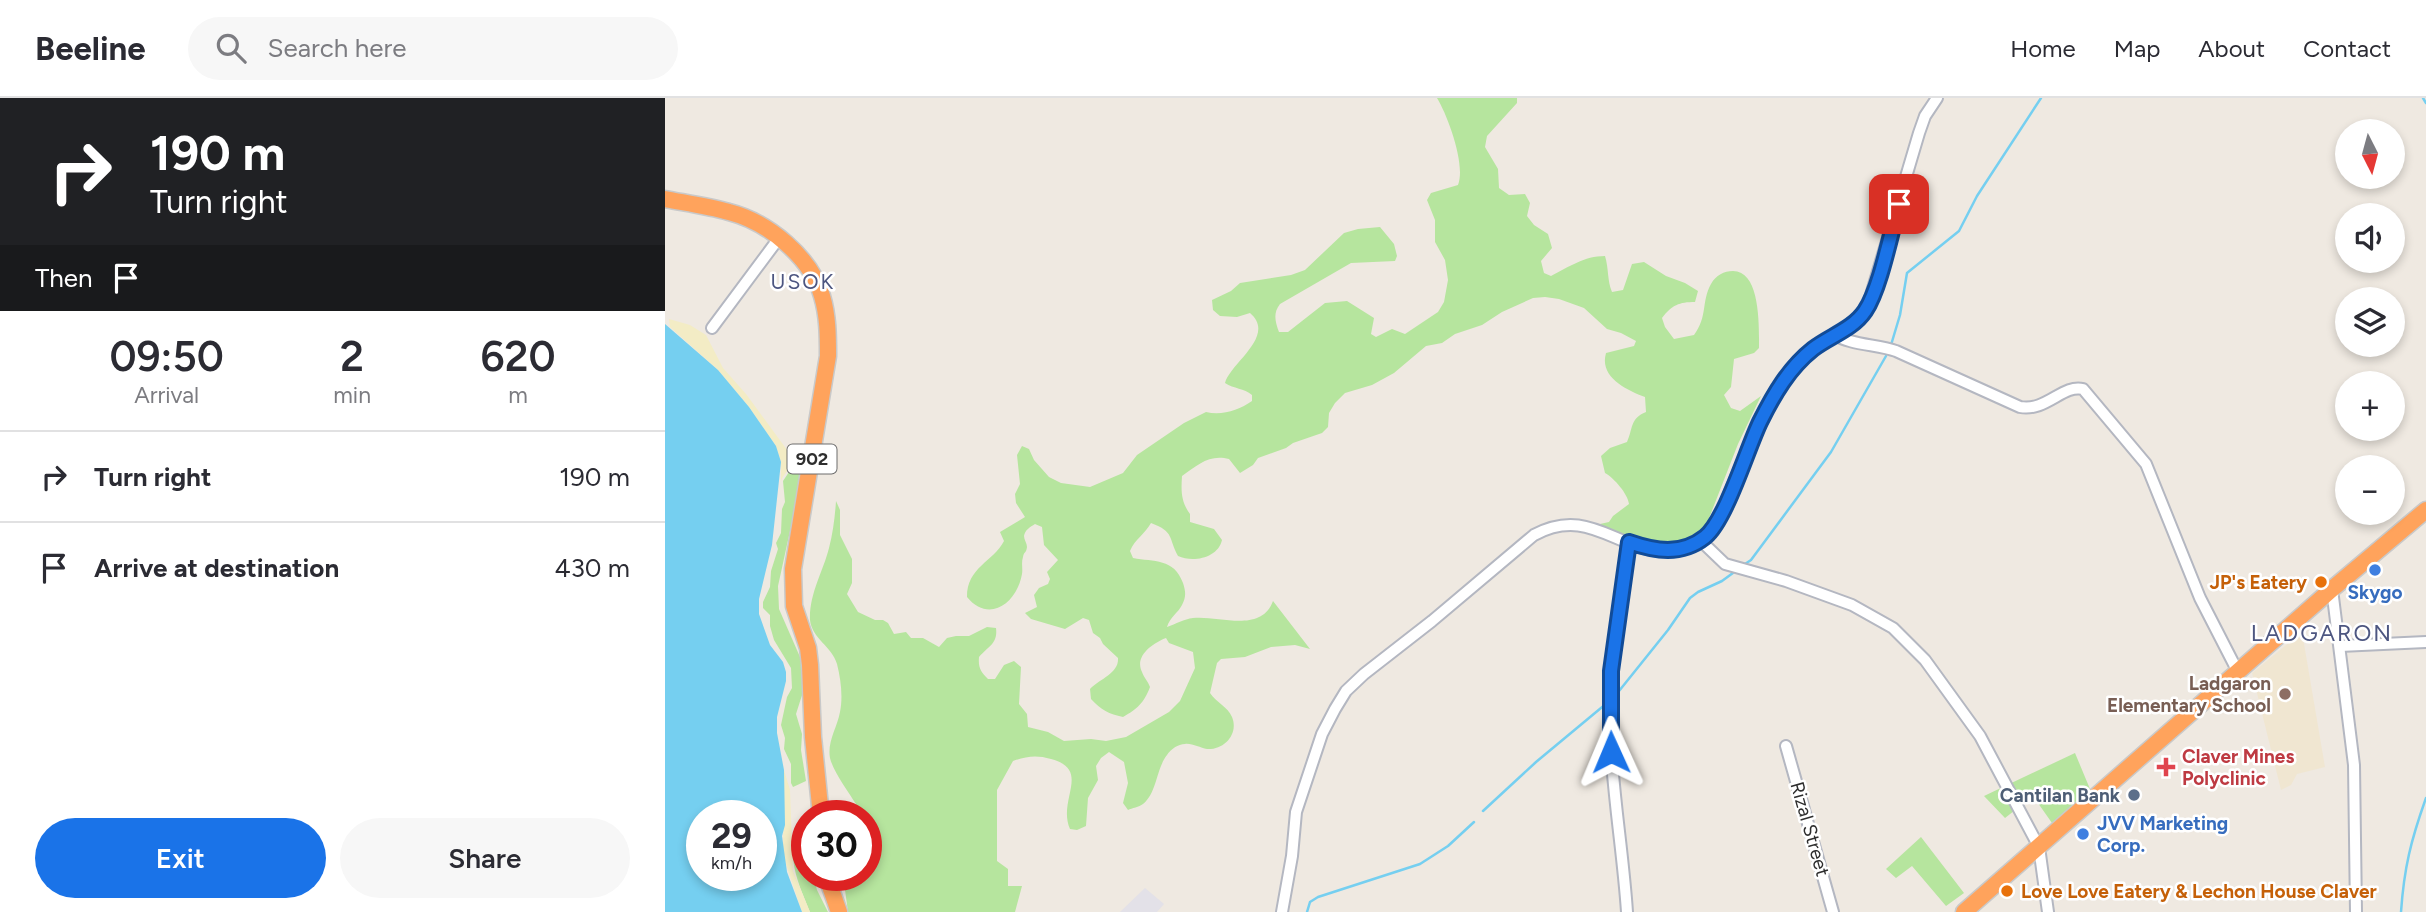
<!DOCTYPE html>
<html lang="en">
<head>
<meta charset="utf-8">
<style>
	body { margin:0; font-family:Figtree,sans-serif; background:#f7f7f7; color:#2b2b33; height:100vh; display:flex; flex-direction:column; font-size:26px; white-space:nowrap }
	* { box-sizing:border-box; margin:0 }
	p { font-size:23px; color:#7c7c81 }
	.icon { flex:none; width:38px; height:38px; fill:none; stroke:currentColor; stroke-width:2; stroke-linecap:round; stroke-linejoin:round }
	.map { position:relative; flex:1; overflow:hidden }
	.details { display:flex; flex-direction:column; background:#fff; width:665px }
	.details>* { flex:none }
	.banner { background:#202124; color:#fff; overflow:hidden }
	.needle { width:46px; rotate:174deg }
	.buttons { position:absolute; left:1670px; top:21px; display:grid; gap:14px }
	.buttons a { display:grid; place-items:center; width:70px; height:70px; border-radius:50%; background:#fff; box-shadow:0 4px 10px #0003; font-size:35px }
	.speed { position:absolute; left:21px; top:702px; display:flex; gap:14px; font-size:35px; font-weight:700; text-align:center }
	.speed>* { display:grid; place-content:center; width:91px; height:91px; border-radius:50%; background:#fff; box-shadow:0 4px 10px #0003; line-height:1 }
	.speed small { font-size:18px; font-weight:400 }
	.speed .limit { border:10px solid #d22; background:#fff; color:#111 }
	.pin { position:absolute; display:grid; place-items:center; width:60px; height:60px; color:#fff; margin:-30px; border-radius:14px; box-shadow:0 4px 10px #0006 }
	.me { position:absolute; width:77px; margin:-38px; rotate:359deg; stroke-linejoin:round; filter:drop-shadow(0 0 5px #0008) }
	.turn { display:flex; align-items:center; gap:24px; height:147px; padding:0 35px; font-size:32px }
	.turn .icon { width:91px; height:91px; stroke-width:2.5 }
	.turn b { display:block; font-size:49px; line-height:60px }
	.then { display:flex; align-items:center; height:66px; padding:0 35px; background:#0003; gap:14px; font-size:26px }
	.eta { display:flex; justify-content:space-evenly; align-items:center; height:119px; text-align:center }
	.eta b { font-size:42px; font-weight:600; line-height:49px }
	.action { display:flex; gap:14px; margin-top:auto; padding:14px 35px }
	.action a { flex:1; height:80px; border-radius:42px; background:#1a73e8; color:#fff; font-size:28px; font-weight:600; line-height:80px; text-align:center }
	.action a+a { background:#f7f7f7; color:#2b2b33 }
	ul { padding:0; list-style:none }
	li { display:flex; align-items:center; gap:21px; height:91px; padding:0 35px; border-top:2px solid #e1e1e2 }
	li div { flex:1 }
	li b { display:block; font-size:26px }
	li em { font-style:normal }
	header { display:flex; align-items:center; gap:42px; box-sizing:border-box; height:98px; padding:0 35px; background:#fff; border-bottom:2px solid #e1e1e2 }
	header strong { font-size:33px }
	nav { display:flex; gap:38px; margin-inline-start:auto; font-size:24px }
	.search { width:490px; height:63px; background:#f7f7f7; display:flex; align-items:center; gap:18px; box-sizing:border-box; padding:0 24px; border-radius:38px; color:#7c7c81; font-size:26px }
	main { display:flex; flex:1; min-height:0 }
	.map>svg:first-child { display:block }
</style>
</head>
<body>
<header>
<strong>Beeline</strong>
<div class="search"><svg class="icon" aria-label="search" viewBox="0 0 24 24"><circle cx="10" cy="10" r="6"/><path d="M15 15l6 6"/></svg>Search here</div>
<nav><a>Home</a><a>Map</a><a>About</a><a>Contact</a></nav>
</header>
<main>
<section class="details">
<div class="banner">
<div class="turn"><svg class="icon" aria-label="right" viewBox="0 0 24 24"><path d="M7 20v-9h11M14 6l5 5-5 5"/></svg><div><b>190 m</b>Turn right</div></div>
<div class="then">Then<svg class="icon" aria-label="arrive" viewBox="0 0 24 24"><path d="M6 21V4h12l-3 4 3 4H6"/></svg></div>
</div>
<div class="eta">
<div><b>09:50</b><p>Arrival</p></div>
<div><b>2</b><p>min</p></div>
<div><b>620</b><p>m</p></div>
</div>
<ul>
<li><svg class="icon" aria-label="right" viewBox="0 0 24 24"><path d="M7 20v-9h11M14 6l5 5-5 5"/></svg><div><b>Turn right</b></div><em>190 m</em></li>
<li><svg class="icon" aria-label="arrive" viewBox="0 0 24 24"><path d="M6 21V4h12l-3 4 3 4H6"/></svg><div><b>Arrive at destination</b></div><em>430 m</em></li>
</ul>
<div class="action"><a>Exit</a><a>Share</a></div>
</section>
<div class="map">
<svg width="1761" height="814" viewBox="0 0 1761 814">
	<rect width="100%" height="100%" fill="#efe9e1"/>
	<polygon fill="#e3e1e8" points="480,790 499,806 492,814 455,814"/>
	<polygon fill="#f0e6d1" points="1637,534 1660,669 1632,676 1626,687 1616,692 1587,575"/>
	<g fill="#b6e59e">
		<path d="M772,0H852V5L822,38L820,49L833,71L834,90L844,97L860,96L865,105L862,118L869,127L883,136L887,150L876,163L879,175L886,178C904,169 919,158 940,158C944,171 942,182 947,194L958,192L967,166L979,164L1001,178L1020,185L1033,193L1030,204C1014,204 1007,207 997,220L1000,229L1009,241L1029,237C1043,218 1036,204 1046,186C1051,177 1059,173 1068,173C1096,173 1094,230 1094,250L1089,255L1069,261L1066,289L1059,297L1066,310L1075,313L1096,298L1073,346L1039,433C1012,462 963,445 935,426L944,424L948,418L964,406C963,396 949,380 940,375L936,358L945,350L962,344C968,331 965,320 981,314L980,299C961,292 934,279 941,255L969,248L971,243L956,235L942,231L919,210L894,201L880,199L868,200L837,214L817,227L790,236L777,245L761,248L729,275L707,287L680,295L670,305L664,315L663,329L657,335L628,345L621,350L593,360L588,367L575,375L564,361C544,356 533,367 517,378C516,393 516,404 525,416V424L549,431L557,442C553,460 528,465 513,458C503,440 510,434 486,425C480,436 470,441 465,453L468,460C489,464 509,460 518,485C521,494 521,499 517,507C513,515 505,519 502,529C511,526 519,521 528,520C553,517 596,536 608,503L645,551L630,547L606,549L580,559L556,561L552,565L545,595C551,604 563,609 567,619C574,636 559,652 542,651C535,650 527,645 520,646C513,646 506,651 502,657C491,671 492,695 478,706C474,709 467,710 463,712L458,705L463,685L459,664L444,654L436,660L431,668L433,682L423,700L421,728L412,732L405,731C392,702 427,672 386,661C372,657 362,658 348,663L332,692V763L343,771V788H357L350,814H183L178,777H201V718L187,717L191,706C184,695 168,673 165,660C162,644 172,630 175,614C178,599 176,582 172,566C167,548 147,541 145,522C144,496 158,474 164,450C168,435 170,418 171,403L175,412V437L187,461V485L182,496L193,514L210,522H218L223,525L229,536L241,534L246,540H258L274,549L282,540L291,538H304L322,529L331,530C333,546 323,548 314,559C313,570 316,574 323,581H330L339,567L349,563L356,569L354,606L362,616L363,629L383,634L399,643L426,641L441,643L461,639L504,614L515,603L530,570L528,554L504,545L501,540C488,545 469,558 477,574C479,580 483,583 485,589C479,605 472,611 458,619C444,616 436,612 426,601L425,591C436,580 454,575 453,560L438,546L435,540L428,535L424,522L418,520L400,531L366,521L360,515L372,509L369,497L374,490L383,486L385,481L382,474L393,462L379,447L377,429L370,426C365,429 360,432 359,438C359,442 362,445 362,449C361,456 359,453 358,459C356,465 358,471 357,476C352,505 324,526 302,499C302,469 328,464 339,443L335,434L360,419L351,405L350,396L355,386L352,357L357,348L364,351L369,362L384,379L396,385L425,389L458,375L472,357L519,325L541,314C557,318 574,312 587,303V297C579,290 569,291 560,285C565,265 612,238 585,215L572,219L555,218L548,212L547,202L566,193L575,185L626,177L640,172L679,135L693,131L715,129L729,146L732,158L730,163L686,165L615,206C608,215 610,223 614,234H623L660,205L682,203C691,209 700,214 709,220L706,236L711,239L727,231L740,236L773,214L779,204L783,182L780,162L770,144V122L762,102L766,95L793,87C801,67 783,18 772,0Z"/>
		<polygon points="128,368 134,368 135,376 132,401 113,488 114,511 135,559 139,582 138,594 131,616 137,636 136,652 141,683 128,689 126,685 126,666 119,651 120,640 116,627 122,599 127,590 126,570 109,542 105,528 105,517 98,510 98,504 105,489 106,473 113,451 111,445 116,435 117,411 120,404 118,383"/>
		<polygon points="1410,655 1425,691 1387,725 1368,698 1340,720 1319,698"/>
		<path d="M134,734L139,736L141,740L142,777H148L152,792L163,814H145C133,784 127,773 127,739Z"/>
		<polygon points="1256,739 1299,795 1281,808 1247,768 1231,780 1221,771"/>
	</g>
	<g fill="#f3ecc5">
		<path d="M4,221L25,227L41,237L58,270L81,296L125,356C130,368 120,373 116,383V364L111,348L84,309L53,272L5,229Z"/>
		<polygon points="119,672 125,692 128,773 145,814 137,814 118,757"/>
	</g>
	<path fill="#75cff0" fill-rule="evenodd" d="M0,226L53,272L84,309L111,348L116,364L107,447L94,501V516L105,547L118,564L121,574V583L112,619V635L119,672L120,727L117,738L122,774L137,814H0ZM37,718H96V777H37Z"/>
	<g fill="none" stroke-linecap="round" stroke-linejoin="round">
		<g stroke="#75cff0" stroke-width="2.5">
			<polyline points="1758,0 1761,5"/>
			<polyline points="1226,247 1235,217 1242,175 1294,133 1312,98 1376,0"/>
			<polyline points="1077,468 1086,462 1166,354 1221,258"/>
			<polyline points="950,598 1003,532 1025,500 1033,494 1057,483 1072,472"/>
			<polyline points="818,713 871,664 942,605"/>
			<polyline points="642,814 645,804 653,799 755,766 783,748 809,724"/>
			<path d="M1736,814C1739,770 1746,742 1761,700"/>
		</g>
		<defs>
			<g id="minor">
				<polyline points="47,230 114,140"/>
				<path d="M1171,237C1182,246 1214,247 1231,253L1355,309C1381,314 1398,286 1418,291L1481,366L1535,500L1573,574"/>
				<polyline points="1035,442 1060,466 1121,483 1187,507 1228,530 1260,562 1315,638 1374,749 1383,814"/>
				<polyline points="1667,491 1689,667 1691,814"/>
				<polyline points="1675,548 1761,544"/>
				<polyline points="1121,648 1168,814"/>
				<path d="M617,814L627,758L631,714L657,636L670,611L681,593L699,576L767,523L869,437C926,406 954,457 1007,453C1021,452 1036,444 1045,434C1055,423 1060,405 1066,391C1080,360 1091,328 1108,298C1119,280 1132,262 1150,250C1168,236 1192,229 1203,207L1254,35L1260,18L1272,0"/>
				<path d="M962,814C958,753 947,693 945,631C944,568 956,506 964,444"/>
			</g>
			<g id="highway">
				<path d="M0,101C21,105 43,108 64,114C103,124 146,159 157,198C163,218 163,238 163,258L128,471L129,508L143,550L145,567L148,639L156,718"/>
				<polyline points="161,777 174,814"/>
				<polyline points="1299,814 1667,491 1761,412"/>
			</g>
		</defs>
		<use href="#minor" stroke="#b4b7c1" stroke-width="14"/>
		<use href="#highway" stroke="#c9c9c9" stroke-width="19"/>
		<use href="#minor" stroke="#fff" stroke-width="10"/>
		<use href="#highway" stroke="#ffa35c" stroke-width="16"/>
	</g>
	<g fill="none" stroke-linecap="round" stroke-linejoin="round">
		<defs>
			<path id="route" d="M946,654V573L964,444C990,453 1016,458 1040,439C1061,422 1082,351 1095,324C1109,296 1124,270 1148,251C1165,238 1188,231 1200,213C1215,191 1226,134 1234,106"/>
		</defs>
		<use href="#route" stroke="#114b97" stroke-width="18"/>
		<use href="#route" stroke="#1a73e8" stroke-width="12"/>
	</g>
	<g fill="#3f7fe0" stroke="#fff" stroke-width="2.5">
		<circle cx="1710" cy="472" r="7"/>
		<circle cx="1418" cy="736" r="7"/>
	</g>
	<g fill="#e8710a" stroke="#fff" stroke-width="2.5">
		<circle cx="1656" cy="484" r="7"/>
		<circle cx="1342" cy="793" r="7"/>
	</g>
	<circle fill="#8d6e63" stroke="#fff" stroke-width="2.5" cx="1620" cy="596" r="7"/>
	<path fill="#e0444e" stroke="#fff" stroke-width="2.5" d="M1497.5 658.5h7v7h7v7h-7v7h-7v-7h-7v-7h7z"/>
	<circle fill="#5c6f8a" stroke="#fff" stroke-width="2.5" cx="1469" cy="697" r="7"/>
	<g text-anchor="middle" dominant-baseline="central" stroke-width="5" stroke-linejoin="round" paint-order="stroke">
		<rect fill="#fff" stroke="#6d6d6d" stroke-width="2" x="122.5" y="346.5" width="49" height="29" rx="5"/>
		<g font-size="18" font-weight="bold" fill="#2e2e2e">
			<text x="147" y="361">902</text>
		</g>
		<g font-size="19" font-weight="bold" fill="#c56008" stroke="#fff" text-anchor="end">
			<text x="1642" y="484">JP's Eatery</text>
			<text x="1356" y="793" text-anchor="start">Love Love Eatery &amp; Lechon House Claver</text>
		</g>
		<g font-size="19" font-weight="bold" fill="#366cbe" stroke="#fff">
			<text x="1710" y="494">Skygo</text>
			<text x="1432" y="725" text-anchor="start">JVV Marketing<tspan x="1432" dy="22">Corp.</tspan></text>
		</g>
		<g font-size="19" font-weight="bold" fill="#785e54" stroke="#fff" text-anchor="end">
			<text x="1606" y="585">Ladgaron<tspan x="1606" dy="22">Elementary School</tspan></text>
		</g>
		<g font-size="19" font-weight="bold" fill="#be3a42" stroke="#fff" text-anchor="start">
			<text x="1517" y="658">Claver Mines<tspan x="1517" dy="22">Polyclinic</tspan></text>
		</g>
		<g font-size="19" font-weight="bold" fill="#4e5e75" stroke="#fff" text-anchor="end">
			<text x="1455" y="697">Cantilan Bank</text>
		</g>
		<g font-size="19" fill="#2e2e2e" stroke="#fff">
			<text transform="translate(1145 731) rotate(74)">Rizal Street</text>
		</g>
		<g font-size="21" letter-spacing="2" fill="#4d5680" stroke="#fff">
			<text x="138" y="183">USOK</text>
		</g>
		<g font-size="23" letter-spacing="2" fill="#4d5680" stroke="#fff">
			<text x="1657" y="535">LADGARON</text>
		</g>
	</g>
</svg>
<div class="buttons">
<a><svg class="needle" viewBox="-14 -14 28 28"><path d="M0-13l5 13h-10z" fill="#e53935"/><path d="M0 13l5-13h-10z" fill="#7c7c81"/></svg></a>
<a><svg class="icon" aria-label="sound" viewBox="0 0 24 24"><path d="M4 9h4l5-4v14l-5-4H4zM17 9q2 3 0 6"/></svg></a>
<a><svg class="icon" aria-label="layers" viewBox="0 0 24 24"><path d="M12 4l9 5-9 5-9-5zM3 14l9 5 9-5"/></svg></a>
<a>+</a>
<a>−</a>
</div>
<div class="speed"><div>29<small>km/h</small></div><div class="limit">30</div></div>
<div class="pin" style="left:1234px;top:106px;background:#d93025"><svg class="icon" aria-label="arrive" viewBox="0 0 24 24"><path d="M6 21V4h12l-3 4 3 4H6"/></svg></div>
<svg class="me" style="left:946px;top:654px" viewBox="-20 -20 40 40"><path d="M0-17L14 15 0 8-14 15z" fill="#1a73e8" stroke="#fff" stroke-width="4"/></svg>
</div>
</main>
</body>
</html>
